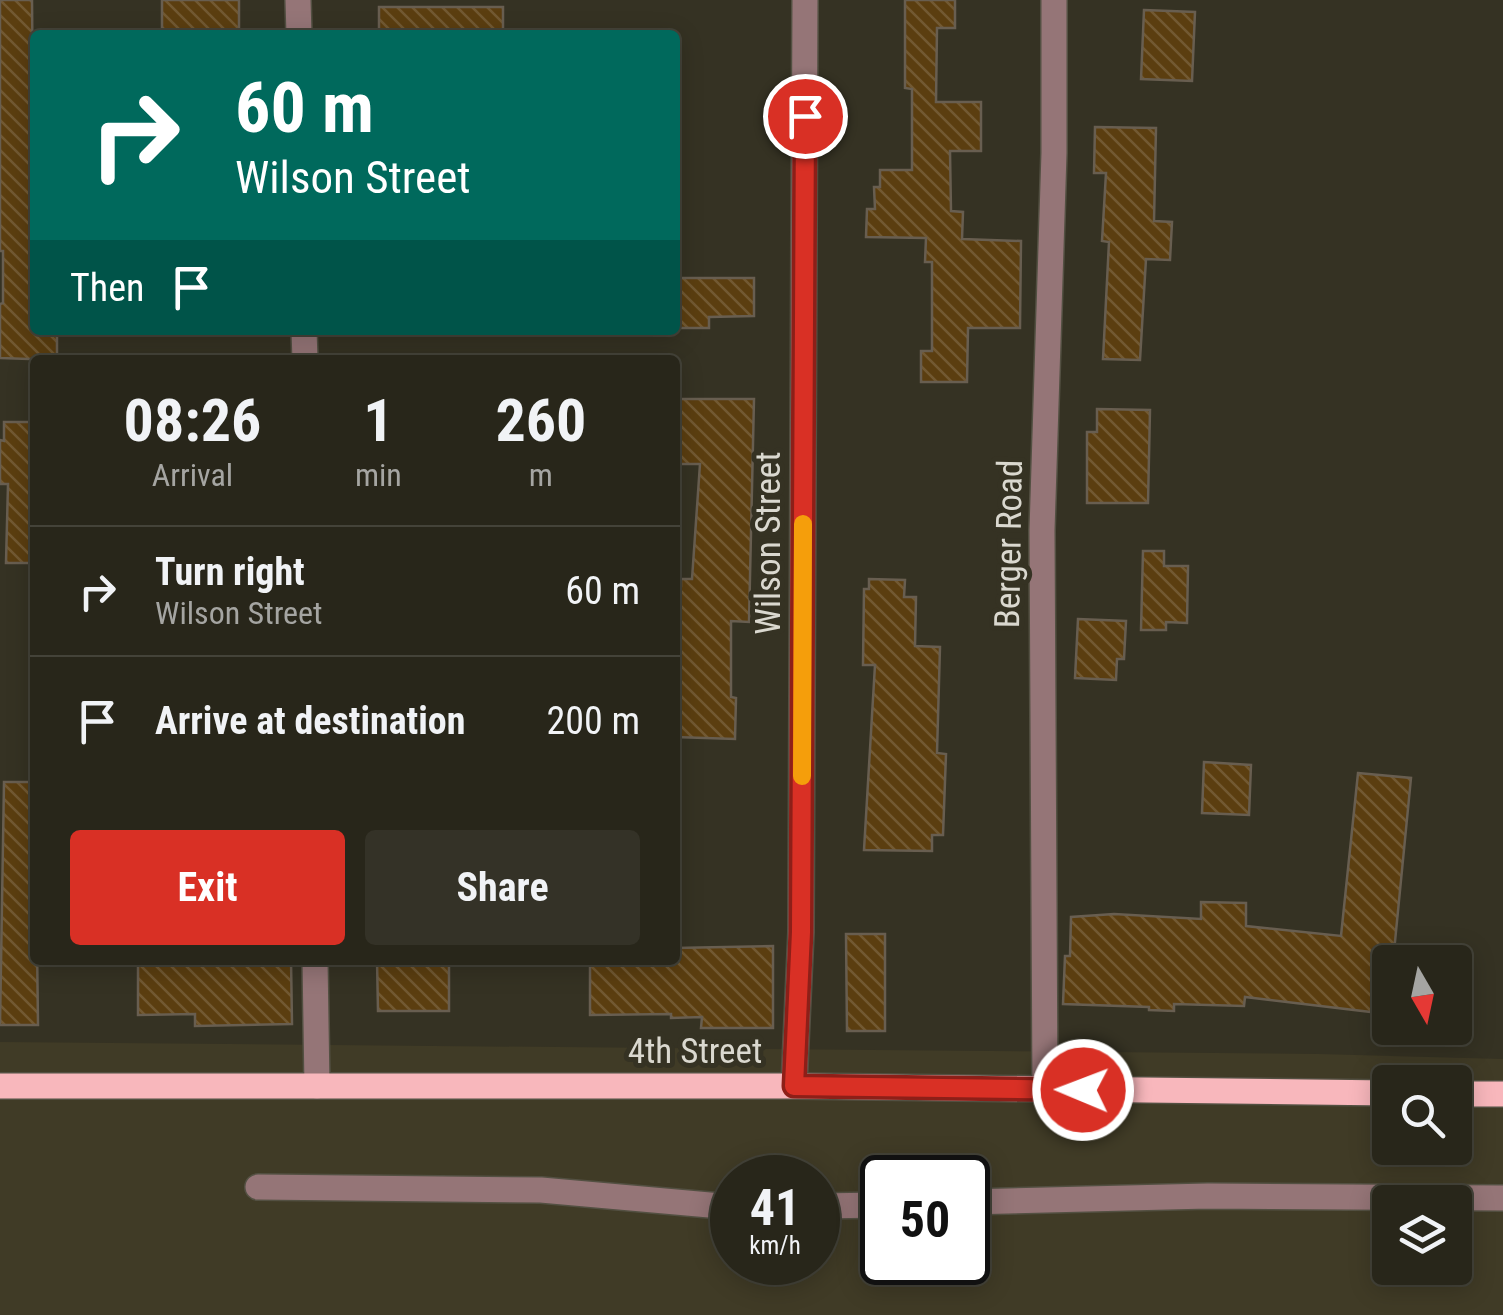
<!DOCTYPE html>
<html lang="en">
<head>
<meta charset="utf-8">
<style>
	body { margin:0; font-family:"Roboto Condensed",sans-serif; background:#343227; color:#f1f3f6; height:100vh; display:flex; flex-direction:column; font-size:38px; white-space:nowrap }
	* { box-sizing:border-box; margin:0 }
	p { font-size:32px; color:#a5a5a2 }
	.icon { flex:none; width:55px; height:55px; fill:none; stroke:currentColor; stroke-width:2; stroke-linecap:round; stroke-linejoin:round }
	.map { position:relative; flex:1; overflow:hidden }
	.sheet { position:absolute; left:30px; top:355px; width:650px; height:610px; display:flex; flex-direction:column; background:#28261a; border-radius:10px; box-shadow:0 5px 25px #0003,0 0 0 2px #444339 }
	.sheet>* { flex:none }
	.top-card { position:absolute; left:30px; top:30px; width:650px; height:305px; border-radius:10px; box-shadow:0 5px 25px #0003,0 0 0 2px #444339; background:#00695c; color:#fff; overflow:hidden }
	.needle { width:65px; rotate:171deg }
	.buttons { position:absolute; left:1372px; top:945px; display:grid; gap:20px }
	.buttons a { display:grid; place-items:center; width:100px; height:100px; border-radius:10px; background:#28261a; box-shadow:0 5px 25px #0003,0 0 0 2px #444339; font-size:50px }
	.speed { position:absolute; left:710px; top:1155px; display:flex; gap:20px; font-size:50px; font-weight:700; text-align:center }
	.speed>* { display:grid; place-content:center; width:130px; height:130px; border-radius:50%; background:#28261a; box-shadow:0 5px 25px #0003,0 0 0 2px #444339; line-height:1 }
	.speed small { font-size:25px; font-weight:400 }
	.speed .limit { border:5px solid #111; border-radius:15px; background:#fff; color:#111 }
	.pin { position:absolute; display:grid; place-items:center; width:85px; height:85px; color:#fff; margin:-42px; border:5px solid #fff; border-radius:50%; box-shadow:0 2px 10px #0007 }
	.me { position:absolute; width:110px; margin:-55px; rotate:271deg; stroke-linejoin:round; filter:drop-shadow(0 0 8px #0008) }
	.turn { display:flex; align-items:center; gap:35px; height:210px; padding:0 40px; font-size:45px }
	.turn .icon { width:130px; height:130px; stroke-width:2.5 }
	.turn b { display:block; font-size:70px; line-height:85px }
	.then { display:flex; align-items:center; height:95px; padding:0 40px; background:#0003; gap:20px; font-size:38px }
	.eta { display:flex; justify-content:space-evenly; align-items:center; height:170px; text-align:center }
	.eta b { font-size:60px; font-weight:700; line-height:70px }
	.cta { display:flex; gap:20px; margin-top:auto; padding:20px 40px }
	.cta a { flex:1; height:115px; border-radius:10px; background:#d93025; color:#fff; font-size:40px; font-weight:700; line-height:115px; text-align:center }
	.cta a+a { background:#343227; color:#f1f3f6 }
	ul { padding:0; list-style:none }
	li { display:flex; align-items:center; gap:30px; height:130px; padding:0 40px; border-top:2px solid #444339 }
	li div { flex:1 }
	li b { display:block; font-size:38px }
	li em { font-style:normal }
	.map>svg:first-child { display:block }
</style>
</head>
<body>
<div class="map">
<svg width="1503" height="1315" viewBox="0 0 1503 1315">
	<defs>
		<pattern id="building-back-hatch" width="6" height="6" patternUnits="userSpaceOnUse" patternTransform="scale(2.5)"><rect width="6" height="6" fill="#5b3e10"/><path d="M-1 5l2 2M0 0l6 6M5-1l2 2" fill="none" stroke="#725932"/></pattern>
	</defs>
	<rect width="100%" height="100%" fill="#353223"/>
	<path fill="#403b26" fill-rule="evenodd" d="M0,1042L1319,1054L1503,1059V1315H0ZM1390,1082H1455V1148H1390ZM732,1178H818V1262H732ZM882,1178H968V1262H882ZM1390,1202H1455V1268H1390Z"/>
	<g fill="url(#building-back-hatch)" stroke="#685e50" stroke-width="2.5">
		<polygon points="0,0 32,0 35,330 57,330 57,360 0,358 0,304 3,303 3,251 0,251"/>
		<polygon points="162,0 239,0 239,35 166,35 166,31 162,30"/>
		<polygon points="905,0 955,0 955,28 937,28 936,102 981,102 981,151 950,151 951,211 963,212 962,239 1021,241 1020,328 968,328 967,382 921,382 921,351 932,351 932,262 925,262 926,238 866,237 867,209 875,209 874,187 880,187 880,170 912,170 912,89 905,88"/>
		<rect x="379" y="7" width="124" height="28"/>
		<polygon points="1144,10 1195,12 1192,81 1141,79"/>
		<polygon points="1095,127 1156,128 1154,221 1172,222 1170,260 1146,259 1140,360 1103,359 1109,242 1102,241 1106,173 1094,173"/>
		<polygon points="675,278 754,278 754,316 709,317 709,328 675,328"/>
		<polygon points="675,399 754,399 749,622 731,621 731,697 736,698 735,739 675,737 675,586 681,586 681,579 692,579 700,464 675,464"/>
		<polygon points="1097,409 1150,410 1148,503 1087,503 1087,432 1097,432"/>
		<polygon points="4,422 35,422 35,563 6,563 8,484 0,484 0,440 4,441"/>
		<polygon points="1143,551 1164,551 1164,566 1188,566 1187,623 1166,622 1166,630 1141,630"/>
		<polygon points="869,579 905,580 904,597 916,597 915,646 940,647 937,753 946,754 943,835 932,835 932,851 864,850 875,665 863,665 864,589 869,589"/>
		<polygon points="1078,619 1126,621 1124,659 1117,659 1116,680 1075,678"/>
		<polygon points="1204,762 1251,765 1249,815 1202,813"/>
		<polygon points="1358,773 1411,778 1393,962 1390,962 1388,1014 1245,997 1244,1006 1174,1004 1174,1011 1149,1010 1149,1007 1063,1004 1065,956 1070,956 1071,917 1114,914 1201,919 1201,902 1246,903 1246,926 1341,936"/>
		<polygon points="4,782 35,782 38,1025 0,1025"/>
		<polygon points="846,934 885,934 885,1031 847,1031"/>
		<polygon points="773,946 773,1028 701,1028 702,1017 671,1018 671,1014 590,1015 590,960 675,960 675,948"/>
		<polygon points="138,960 291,960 292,1024 195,1026 195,1014 138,1015"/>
		<polygon points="377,960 449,960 449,1011 378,1011"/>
	</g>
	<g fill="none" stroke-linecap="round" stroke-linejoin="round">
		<defs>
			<g id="minor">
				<polyline points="298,0 299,35"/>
				<polyline points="304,330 305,360"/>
				<polyline points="315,960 317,1086"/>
				<polyline points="794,1086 801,932 805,0"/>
				<polyline points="1045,1089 1042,530 1054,153 1054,0"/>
				<polyline points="258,1187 541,1190 732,1207"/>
				<polyline points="968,1202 1208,1196 1503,1198"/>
				<polyline points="818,1206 882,1205"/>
			</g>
			<g id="major">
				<polyline points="0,1086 794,1086 1390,1093"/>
				<polyline points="1455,1094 1503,1094"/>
			</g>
		</defs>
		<use href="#minor" stroke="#535042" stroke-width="28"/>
		<use href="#major" stroke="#535042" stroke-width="28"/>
		<use href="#minor" stroke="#957577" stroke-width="25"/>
		<use href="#major" stroke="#f8b7bc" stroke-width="25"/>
	</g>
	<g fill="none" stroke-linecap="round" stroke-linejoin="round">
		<defs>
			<polyline id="route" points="805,116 801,932 794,1086 1083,1090"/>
		</defs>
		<use href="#route" stroke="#8d1f18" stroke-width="25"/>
		<use href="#route" stroke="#d93025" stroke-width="18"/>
		<polyline stroke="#f59e0b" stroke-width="18" points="802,776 803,524"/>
	</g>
	<g text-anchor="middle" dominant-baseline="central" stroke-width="10" stroke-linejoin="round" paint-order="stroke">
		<g font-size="35" fill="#dad8cf" stroke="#353223">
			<text transform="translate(768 543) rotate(-90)">Wilson Street</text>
			<text transform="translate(1009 544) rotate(-89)">Berger Road</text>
			<text x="695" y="1051">4th Street</text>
		</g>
	</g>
</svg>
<div class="buttons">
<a><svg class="needle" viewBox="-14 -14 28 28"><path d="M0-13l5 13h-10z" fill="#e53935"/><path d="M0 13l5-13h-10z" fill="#a5a5a2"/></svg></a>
<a><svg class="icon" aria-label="search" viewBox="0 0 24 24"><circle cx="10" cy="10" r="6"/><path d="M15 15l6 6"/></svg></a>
<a><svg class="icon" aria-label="layers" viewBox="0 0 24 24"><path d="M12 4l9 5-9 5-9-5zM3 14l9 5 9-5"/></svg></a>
</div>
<div class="speed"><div>41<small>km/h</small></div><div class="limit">50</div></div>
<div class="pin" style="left:805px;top:116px;background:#d93025"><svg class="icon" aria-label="arrive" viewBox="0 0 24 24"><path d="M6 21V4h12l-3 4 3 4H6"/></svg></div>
<svg class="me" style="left:1083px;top:1090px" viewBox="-20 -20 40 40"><circle r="17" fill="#d93025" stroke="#fff" stroke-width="3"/><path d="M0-11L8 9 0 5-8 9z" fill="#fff"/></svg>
<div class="top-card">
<div class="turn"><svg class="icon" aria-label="right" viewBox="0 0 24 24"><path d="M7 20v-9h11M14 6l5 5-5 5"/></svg><div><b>60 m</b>Wilson Street</div></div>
<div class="then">Then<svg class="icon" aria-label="arrive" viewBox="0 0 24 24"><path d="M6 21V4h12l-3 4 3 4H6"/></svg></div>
</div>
<section class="sheet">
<div class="eta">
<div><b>08:26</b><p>Arrival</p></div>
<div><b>1</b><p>min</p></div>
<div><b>260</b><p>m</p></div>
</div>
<ul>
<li><svg class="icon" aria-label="right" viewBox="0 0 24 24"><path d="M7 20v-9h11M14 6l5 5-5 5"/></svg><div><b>Turn right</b><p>Wilson Street</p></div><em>60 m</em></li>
<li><svg class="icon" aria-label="arrive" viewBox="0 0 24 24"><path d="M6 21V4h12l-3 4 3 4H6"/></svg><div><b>Arrive at destination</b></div><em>200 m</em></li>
</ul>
<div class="cta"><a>Exit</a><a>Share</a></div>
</section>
</div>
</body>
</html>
